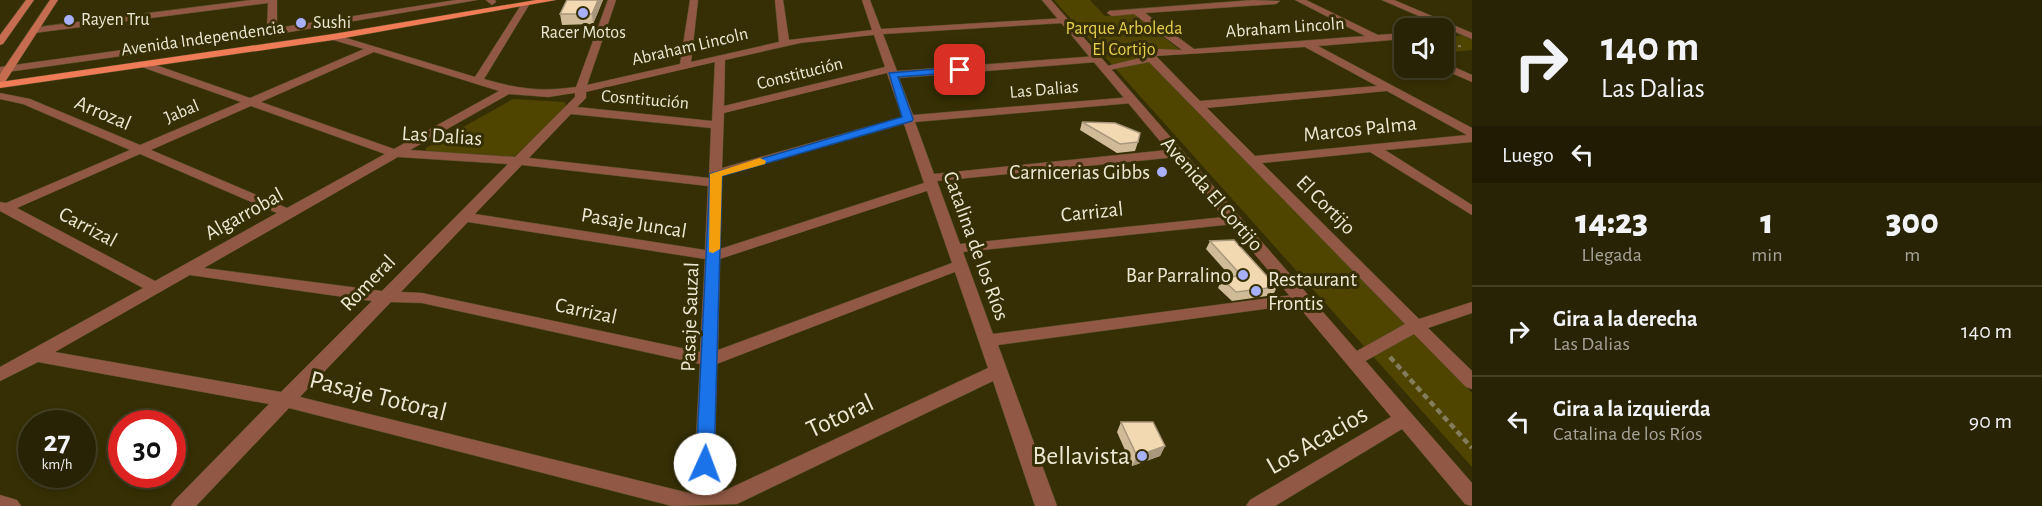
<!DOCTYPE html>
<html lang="es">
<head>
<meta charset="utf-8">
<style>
	body { margin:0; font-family:"Alegreya Sans",sans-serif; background:#302b0e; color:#f1f3f6; height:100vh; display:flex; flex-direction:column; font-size:22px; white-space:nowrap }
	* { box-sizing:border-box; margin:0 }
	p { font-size:20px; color:#a5a49a }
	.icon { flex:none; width:33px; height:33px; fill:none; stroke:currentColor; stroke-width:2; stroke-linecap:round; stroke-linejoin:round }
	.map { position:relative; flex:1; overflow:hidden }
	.details { display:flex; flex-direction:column; background:#282304; width:570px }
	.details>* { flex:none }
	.banner { background:#282304; color:#f1f3f6; overflow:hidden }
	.fabs { position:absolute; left:1394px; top:18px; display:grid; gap:12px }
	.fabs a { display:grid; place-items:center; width:60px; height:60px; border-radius:12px; background:#282304; box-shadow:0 3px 9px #0003,0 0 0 2px #444026; font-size:30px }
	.speed { position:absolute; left:18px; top:410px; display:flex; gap:12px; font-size:30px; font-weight:700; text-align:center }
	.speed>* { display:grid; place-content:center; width:78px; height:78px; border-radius:50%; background:#282304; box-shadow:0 3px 9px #0003,0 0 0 2px #444026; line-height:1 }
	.speed small { font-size:15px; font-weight:400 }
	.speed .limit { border:9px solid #d22; background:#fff; color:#111 }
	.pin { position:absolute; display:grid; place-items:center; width:51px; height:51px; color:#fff; margin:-26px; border-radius:12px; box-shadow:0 3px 9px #0006 }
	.me { position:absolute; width:66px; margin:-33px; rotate:2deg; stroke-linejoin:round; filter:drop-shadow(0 0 4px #0008) }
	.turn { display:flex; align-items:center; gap:21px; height:126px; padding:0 30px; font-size:27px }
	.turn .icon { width:78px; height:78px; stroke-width:2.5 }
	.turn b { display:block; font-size:42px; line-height:51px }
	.then { display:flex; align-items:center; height:57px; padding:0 30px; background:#0003; gap:12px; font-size:22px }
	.eta { display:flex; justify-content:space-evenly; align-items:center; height:102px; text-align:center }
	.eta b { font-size:36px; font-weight:800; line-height:42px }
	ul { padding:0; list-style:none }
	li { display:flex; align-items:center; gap:18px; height:90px; padding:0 30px; border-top:2px solid #444026 }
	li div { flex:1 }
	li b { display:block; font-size:22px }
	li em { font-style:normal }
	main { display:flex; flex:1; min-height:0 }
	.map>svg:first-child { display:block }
</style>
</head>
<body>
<main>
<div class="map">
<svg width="1472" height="506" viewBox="0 0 1472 506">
	<rect width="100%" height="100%" fill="#362f05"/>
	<g fill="#4f4400">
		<polygon points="1054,0 1090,0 1105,16 1134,14 1180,50 1146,52 1472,393 1472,467"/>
		<polygon points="1465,35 1472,39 1472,50 1443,53 1443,37"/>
		<polygon points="513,99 564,102 567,106 513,158 426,151 426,148"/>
	</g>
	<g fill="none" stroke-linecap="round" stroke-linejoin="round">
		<defs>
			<g id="minor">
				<polygon points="251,0 277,0 277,28 456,0 477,0 272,35 0,73 0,67 267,30 268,3 34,33 31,32 31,28"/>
				<polygon points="486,0 495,0 496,2 492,5"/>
				<path d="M608,0H616L587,85L680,64L690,0H698L691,62L779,42L775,0H783L789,40L872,30L862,0H870L881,29L1066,18V22L1063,23L883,34L897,71L1097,56L1102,59L1097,62L899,78L913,115L1132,97L1138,100L1132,103L915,122L934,174L1177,149L1183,153L1177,157L937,181L960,244L1234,216L1241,220L1234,224L963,252L993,334L1301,294L1309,299L1301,304L998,345L1057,506H1035L993,381L737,504L672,506L289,408L196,506H171L175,500L269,404L38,362L0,381V367L143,288L0,211V202L6,203L130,150L23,104L0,99V93L30,99L140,145L241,102L139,66V62H147L250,98L364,49L330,39V35L333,34L475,77L521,5L525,2L529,5L484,79C518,89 541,92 576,87ZM874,35L885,67L724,106L725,60L800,43ZM374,52L499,91L394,149L261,102ZM715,62L712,121L577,107L586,98V92ZM887,73L902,117L722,168L724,113ZM575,93V97L515,157L410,150L509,94L548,97ZM251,106L385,154L287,208L151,150ZM571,114L711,128L709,178L529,158ZM904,124L924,183L720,249L722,176ZM140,154L277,213L155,281L17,208ZM398,157L508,164L382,291L204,268ZM522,165L708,186L705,250L475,214ZM927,191L952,263L718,350L720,259ZM468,222L705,259L700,352L422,293L401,292ZM955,272L988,368L726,490L714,493L717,364ZM190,275L372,301L281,392L55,352ZM391,302L422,303L700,364L693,494L300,397Z"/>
				<path d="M1253,0L1280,1L1276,4L1145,13L1194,49L1365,36L1295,0H1306L1378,35L1404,33V39L1318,46L1472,128V142L1385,150L1472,205V215L1370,152L1262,163L1419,319L1472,302V313L1428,328L1472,371V389L1466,387L1414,334L1360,364H1348L1345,360L1348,356L1405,324L1149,62L1104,71L1099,68L1148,56L1088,52L1083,49L1088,46L1182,50L1134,14L1112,16L1107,13L1109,11ZM1305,47L1377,86L1200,101L1156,56ZM1387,91L1467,135L1255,156L1207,108Z"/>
				<polygon points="1382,0 1394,0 1472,33 1472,39"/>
				<polygon points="1443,62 1472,75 1472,82 1440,68 1443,68"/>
				<polygon points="0,495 17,500 21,506 0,506"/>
			</g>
			<polygon id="tertiary" points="1042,0 1051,0 1472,483 1472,506 1465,504 1402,429 1275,506 1246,506 1250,500 1391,417"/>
			<g id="secondary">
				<polygon points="26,0 34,0 3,44 0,45 0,35"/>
				<polygon points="50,0 58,0 5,82 0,85 0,74"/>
			</g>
			<polygon id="primary" points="536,0 556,0 333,40 0,88 0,82 333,34"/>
		</defs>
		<use href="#minor" stroke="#534d26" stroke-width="1"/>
		<use href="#tertiary" stroke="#534d26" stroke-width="1"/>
		<use href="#secondary" stroke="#534d26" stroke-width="1"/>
		<use href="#primary" stroke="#534d26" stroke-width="1"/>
		<polyline stroke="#837d5c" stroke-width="2" stroke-dasharray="3 2" stroke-linecap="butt" points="1443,47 1462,46"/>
		<polyline stroke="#837d5c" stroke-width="4.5" stroke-dasharray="6 4" stroke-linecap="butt" points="1390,357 1472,448"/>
		<use href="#minor" fill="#905845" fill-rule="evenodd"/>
		<use href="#tertiary" fill="#905845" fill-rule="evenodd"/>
		<use href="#secondary" fill="#c66c50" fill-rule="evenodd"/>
		<use href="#primary" fill="#ef7c56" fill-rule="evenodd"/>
	</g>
	<g fill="#d0bb99">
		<polygon points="567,0 603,0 593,24 562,25 560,14"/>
		<polygon points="1082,122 1138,142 1135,151 1117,153 1080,130"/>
		<polygon points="1210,241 1277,287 1273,295 1232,301 1218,288 1222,279 1231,277 1206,249"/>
		<polygon points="1121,422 1165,446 1160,456 1132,466 1117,432"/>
	</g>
	<g fill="#a9987d">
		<polygon points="598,0 603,0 593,24 592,14"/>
		<polygon points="1165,446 1160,456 1132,466 1137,456"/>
	</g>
	<g fill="#f2d9b2" stroke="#a9987d" stroke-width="1.5">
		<polygon points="567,0 598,0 592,14 560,14"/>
		<polygon points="1082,122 1115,123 1140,133 1138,142 1120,144"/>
		<polygon points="1234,240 1277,287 1236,292 1222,279 1241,275 1210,241"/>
		<polygon points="1121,422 1153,422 1165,446 1137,456"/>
	</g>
	<polygon fill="#1a73e8" stroke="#114b97" stroke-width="1.5" points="960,67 964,68 964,72 898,77 913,119 912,121 722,176 714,464 711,469 705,471 699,469 696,464 710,174 902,117 889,73"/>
	<polygon fill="#f59e0b" points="760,158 766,161 765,164 722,176 720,249 713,253 709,252 710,174"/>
	<g fill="#a8b0fc" stroke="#362f05" stroke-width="2">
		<circle cx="583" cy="13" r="6"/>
		<circle cx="69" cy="20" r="6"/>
		<circle cx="301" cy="23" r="6"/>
		<circle cx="1162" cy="172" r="6"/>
		<circle cx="1243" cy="275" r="6"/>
		<circle cx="1256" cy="291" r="6"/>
		<circle cx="1142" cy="456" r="6"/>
	</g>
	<g text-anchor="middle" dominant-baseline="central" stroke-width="6" stroke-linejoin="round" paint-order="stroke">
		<g font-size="18" fill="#ece8d3" stroke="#362f05" text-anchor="start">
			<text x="81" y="20">Rayen Tru</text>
			<text x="313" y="23">Sushi</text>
			<text x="583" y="33" text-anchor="middle">Racer Motos</text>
		</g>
		<g font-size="18" fill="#ece8d3" stroke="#362f05">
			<text transform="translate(1285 28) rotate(-4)">Abraham Lincoln</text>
			<text transform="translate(203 39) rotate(-8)">Avenida Independencia</text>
			<text transform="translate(690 47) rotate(-13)">Abraham Lincoln</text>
			<text transform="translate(800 74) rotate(-14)">Constitución</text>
			<text transform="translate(1044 90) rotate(-5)">Las Dalias</text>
			<text transform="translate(645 100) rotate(5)">Cosntitución</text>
			<text transform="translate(182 112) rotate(-23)">Jabal</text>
		</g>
		<g font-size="18" fill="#e7cf4d" stroke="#362f05">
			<text x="1124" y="29">Parque Arboleda<tspan x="1124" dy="21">El Cortijo</tspan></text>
		</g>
		<g font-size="21" fill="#ece8d3" stroke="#362f05">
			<text transform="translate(103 113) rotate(23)">Arrozal</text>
			<text transform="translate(1360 129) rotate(-6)">Marcos Palma</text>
			<text transform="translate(442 136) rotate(4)">Las Dalias</text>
			<text transform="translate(1212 194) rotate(49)">Avenida El Cortijo</text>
			<text transform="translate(1326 205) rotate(45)">El Cortijo</text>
			<text transform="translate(1092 212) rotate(-6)">Carrizal</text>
			<text transform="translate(244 214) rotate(-29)">Algarrobal</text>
			<text transform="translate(634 223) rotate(9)">Pasaje Juncal</text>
			<text transform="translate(88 227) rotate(28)">Carrizal</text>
			<text transform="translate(976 246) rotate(70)">Catalina de los Ríos</text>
			<text transform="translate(368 283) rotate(-46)">Romeral</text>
			<text transform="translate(586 311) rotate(12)">Carrizal</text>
			<text transform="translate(690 317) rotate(-88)">Pasaje Sauzal</text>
		</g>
		<g font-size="21" fill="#ece8d3" stroke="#362f05" text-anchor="end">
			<text x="1150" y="172">Carnicerias Gibbs</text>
			<text x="1231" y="275">Bar Parralino</text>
			<text x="1268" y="279" text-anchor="start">Restaurant<tspan x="1268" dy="24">Frontis</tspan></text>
		</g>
		<g font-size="26" fill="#ece8d3" stroke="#362f05">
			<text transform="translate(378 396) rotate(14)">Pasaje Totoral</text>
			<text transform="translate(840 416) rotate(-25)">Totoral</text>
			<text transform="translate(1317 440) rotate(-30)">Los Acacios</text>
		</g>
		<g font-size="26" fill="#ece8d3" stroke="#362f05" text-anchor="end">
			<text x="1130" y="456">Bellavista</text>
		</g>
	</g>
</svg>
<div class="fabs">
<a><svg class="icon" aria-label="sound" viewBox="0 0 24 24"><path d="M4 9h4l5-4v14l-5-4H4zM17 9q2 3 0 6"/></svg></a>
</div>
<div class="speed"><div>27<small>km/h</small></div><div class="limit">30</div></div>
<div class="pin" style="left:960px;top:70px;background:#d93025"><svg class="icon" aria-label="arrive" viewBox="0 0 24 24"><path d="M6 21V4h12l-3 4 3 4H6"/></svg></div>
<svg class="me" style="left:705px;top:464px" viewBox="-20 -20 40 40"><circle r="19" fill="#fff"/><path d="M0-13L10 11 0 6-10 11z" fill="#1a73e8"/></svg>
</div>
<section class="details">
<div class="banner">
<div class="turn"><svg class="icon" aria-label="right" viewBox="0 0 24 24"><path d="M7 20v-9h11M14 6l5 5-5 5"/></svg><div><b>140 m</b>Las Dalias</div></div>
<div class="then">Luego<svg class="icon" aria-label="left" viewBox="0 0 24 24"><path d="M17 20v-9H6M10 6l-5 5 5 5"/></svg></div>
</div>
<div class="eta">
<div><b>14:23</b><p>Llegada</p></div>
<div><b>1</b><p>min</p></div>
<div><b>300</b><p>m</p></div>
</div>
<ul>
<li><svg class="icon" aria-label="right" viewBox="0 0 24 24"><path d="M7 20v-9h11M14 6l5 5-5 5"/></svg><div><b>Gira a la derecha</b><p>Las Dalias</p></div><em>140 m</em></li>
<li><svg class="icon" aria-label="left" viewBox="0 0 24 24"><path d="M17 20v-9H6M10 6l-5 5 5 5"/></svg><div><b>Gira a la izquierda</b><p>Catalina de los Ríos</p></div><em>90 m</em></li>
</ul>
</section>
</main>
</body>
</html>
